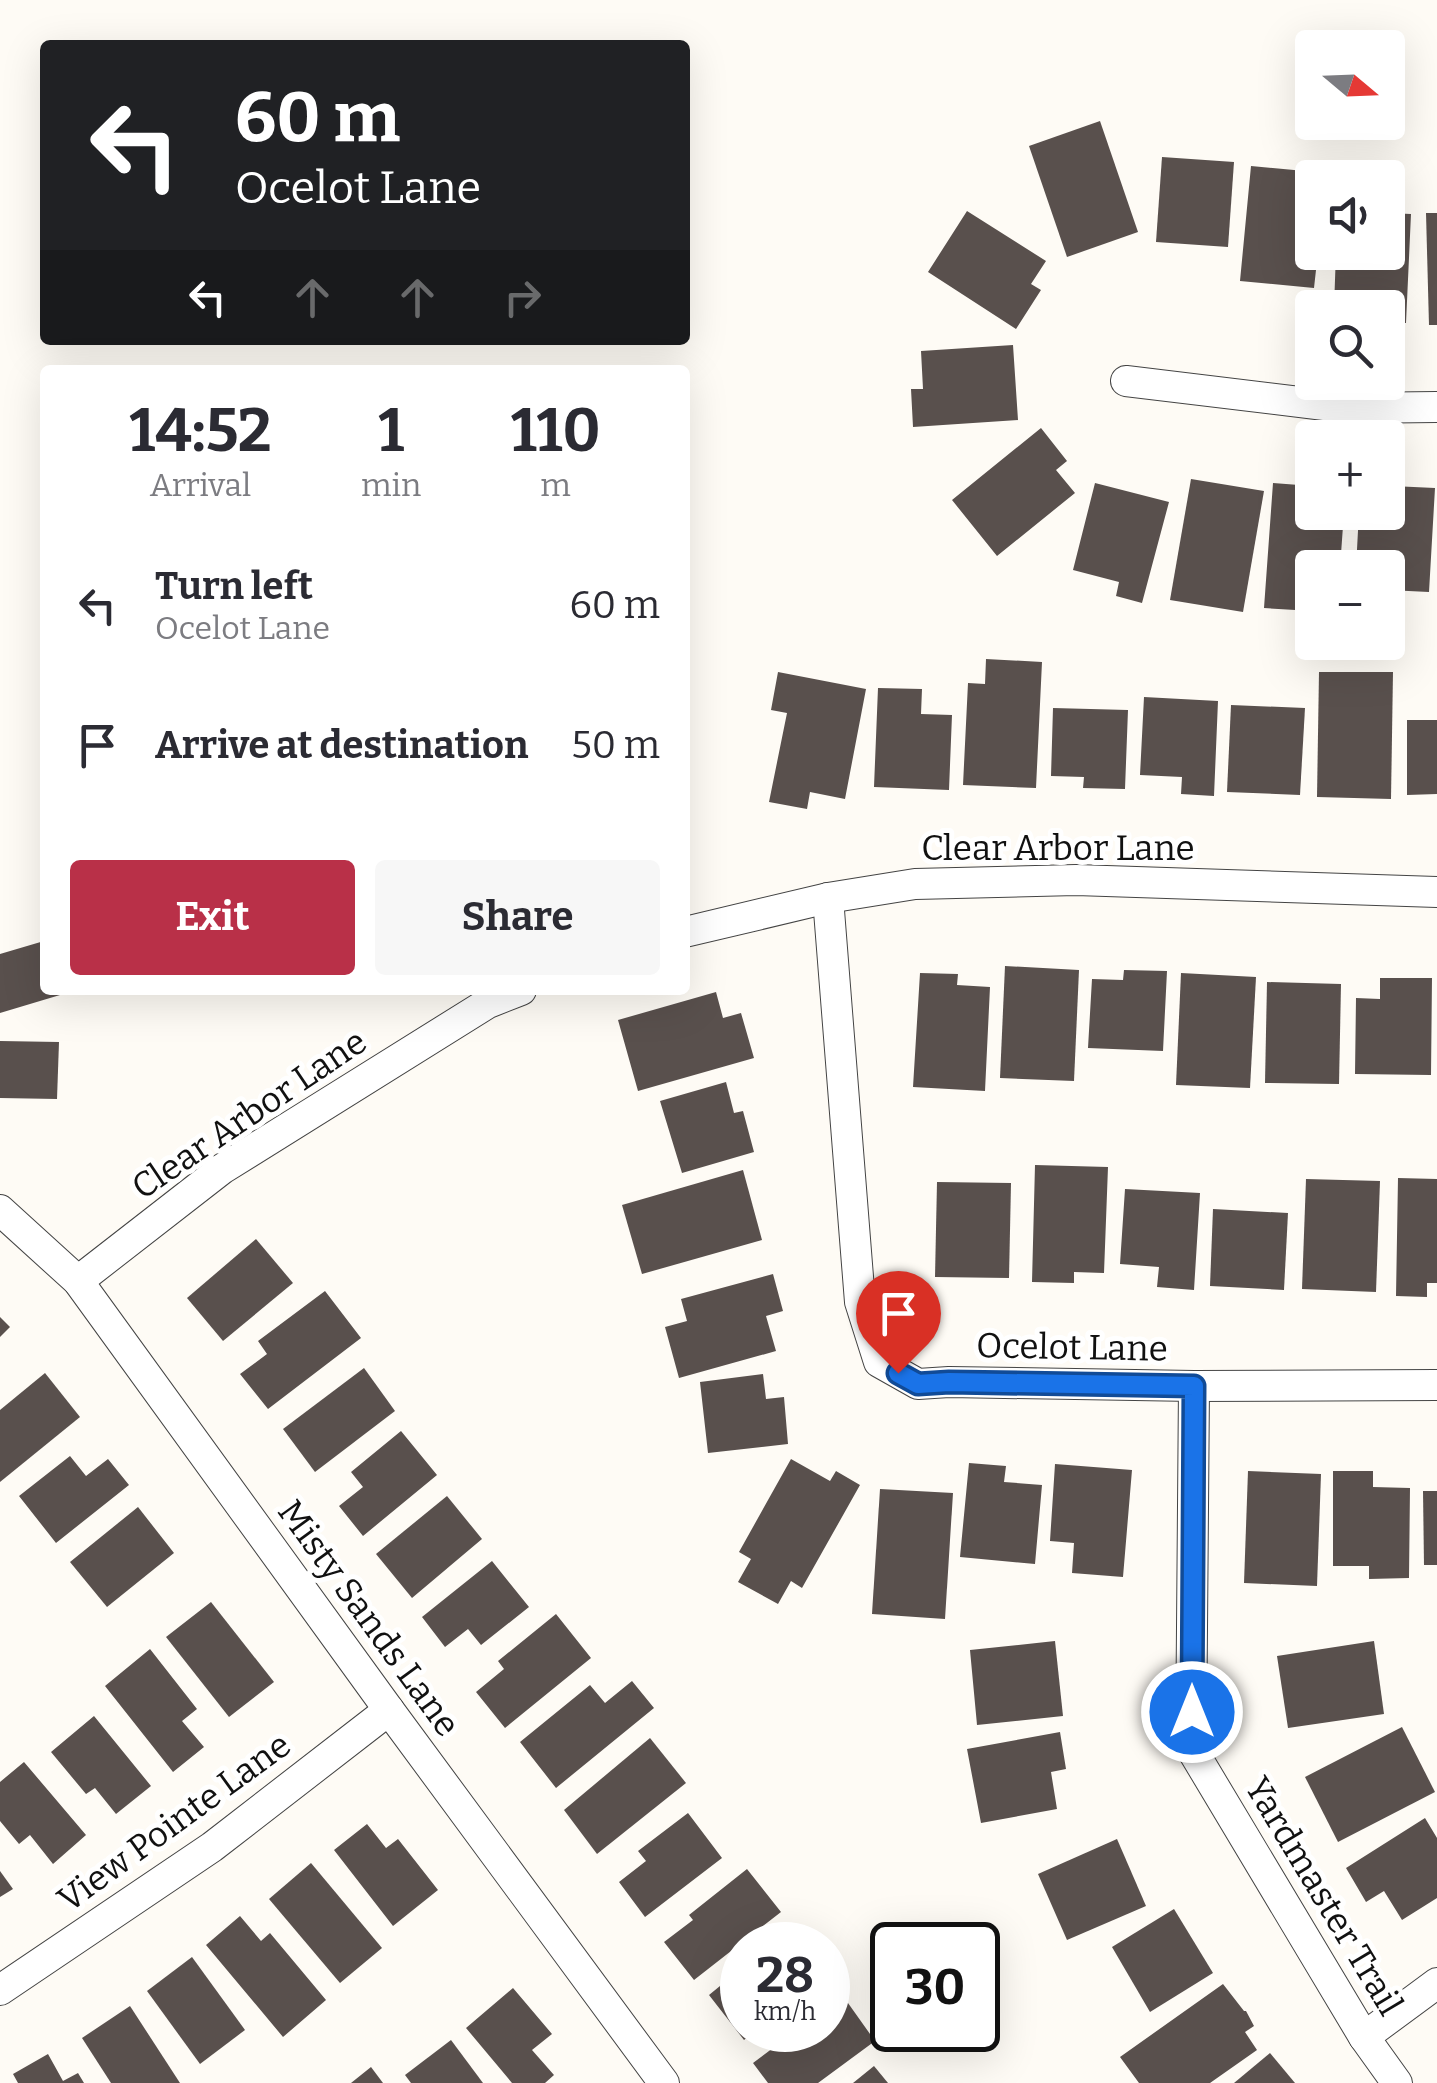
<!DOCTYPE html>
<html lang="en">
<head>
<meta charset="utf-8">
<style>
	body { margin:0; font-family:Bitter,serif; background:#f7f7f7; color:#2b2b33; height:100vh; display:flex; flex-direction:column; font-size:38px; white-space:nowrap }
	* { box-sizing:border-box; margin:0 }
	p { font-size:32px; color:#7c7c81 }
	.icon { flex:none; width:55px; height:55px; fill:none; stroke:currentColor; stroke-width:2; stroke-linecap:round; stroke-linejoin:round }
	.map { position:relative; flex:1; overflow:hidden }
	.drawer { position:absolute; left:40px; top:365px; width:650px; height:630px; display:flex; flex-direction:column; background:#fff; border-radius:10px; box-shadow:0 10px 40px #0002 }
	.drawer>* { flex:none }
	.guide { position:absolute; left:40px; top:40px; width:650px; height:305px; border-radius:10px; box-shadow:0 10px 40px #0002; background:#202124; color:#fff; overflow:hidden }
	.needle { width:65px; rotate:109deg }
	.buttons { position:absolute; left:1295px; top:30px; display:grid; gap:20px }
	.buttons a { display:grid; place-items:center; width:110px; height:110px; border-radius:10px; background:#fff; box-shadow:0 10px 40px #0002; font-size:50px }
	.speed { position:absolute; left:720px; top:1922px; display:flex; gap:20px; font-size:50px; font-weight:700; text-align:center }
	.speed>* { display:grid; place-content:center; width:130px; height:130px; border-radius:50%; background:#fff; box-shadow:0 10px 40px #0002; line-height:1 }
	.speed small { font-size:25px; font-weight:400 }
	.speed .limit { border:5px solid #111; border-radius:15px; background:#fff; color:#111 }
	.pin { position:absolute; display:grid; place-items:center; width:85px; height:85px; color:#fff; margin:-102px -42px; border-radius:50% 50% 50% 0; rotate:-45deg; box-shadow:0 0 10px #0007 }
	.pin .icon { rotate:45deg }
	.me { position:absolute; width:110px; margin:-55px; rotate:0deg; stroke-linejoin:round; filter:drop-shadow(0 0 8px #0008) }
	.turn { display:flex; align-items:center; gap:35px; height:210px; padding:0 30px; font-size:45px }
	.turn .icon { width:130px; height:130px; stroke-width:2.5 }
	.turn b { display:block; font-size:70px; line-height:85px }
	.lanes { display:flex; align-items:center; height:95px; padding:0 30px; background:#0003; justify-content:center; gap:50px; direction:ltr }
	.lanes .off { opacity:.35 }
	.eta { display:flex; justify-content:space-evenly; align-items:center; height:170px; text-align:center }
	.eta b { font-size:60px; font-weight:700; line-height:70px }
	.button { display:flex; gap:20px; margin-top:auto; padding:20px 30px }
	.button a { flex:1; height:115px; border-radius:10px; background:#b93048; color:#fff; font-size:40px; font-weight:700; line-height:115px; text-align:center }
	.button a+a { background:#f7f7f7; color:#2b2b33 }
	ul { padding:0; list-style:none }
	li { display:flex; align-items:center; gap:30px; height:140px; padding:0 30px }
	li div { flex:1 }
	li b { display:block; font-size:38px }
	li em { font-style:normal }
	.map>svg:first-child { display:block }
</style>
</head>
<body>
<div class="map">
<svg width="1437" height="2083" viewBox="0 0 1437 2083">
	<rect width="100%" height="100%" fill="#fefbf5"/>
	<g fill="#59504d">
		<polygon points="1100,121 1138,232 1067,257 1029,146"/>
		<polygon points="1162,157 1234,162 1228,247 1156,242"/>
		<polygon points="1251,166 1326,173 1326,178 1312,178 1312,252 1318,252 1314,288 1240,281"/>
		<polygon points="967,211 1046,261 1031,284 1041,290 1016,329 928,272"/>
		<polygon points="1388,213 1411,214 1406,323 1388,323 1388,308 1334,308 1336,252 1388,252"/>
		<polygon points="1426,213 1437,213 1437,325 1429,325"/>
		<polygon points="1013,345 1018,420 913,427 911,389 923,389 921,351"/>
		<polygon points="1041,428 1067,461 1056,470 1075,493 997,556 952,500"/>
		<polygon points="1191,479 1264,491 1243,612 1170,600"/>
		<polygon points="1095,483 1169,502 1142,603 1116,596 1119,582 1073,570"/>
		<polygon points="1273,483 1312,486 1312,512 1344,512 1340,568 1312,568 1312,611 1264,608"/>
		<polygon points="1392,486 1435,488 1429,592 1388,590 1388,568 1356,568 1359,512 1391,514"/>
		<polygon points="986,659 1042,662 1036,788 963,785 968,683 985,684"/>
		<polygon points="778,672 866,689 845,799 810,792 807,809 769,802 787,713 771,710"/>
		<polygon points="1319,672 1393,672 1391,799 1317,797"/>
		<polygon points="878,688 922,689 921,714 952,715 949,790 874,787"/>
		<polygon points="1144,697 1218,701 1214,796 1181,794 1182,777 1140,775"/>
		<polygon points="1231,705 1305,708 1300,795 1227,792"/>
		<polygon points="1053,708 1128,710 1125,789 1083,788 1084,777 1051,776"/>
		<polygon points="1407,720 1437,720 1437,794 1407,795"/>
		<polygon points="44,941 45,990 58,990 60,995 0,1013 0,954"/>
		<polygon points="1005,966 1079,970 1074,1081 1000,1078"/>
		<polygon points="1124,970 1167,971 1163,1051 1088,1048 1092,979 1123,980"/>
		<polygon points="920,973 958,974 957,985 990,987 985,1091 913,1087"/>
		<polygon points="1181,973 1256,977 1250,1088 1176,1085"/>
		<polygon points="1380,978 1432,978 1431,1075 1355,1074 1356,998 1380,999"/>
		<polygon points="1267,982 1341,984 1339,1084 1265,1083"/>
		<polygon points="716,992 723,1018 741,1013 754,1058 638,1091 618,1020"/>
		<polygon points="0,1041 59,1042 57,1099 0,1098"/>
		<polygon points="726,1082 734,1113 743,1111 754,1152 682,1173 660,1101"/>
		<polygon points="1035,1165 1108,1167 1104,1273 1074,1272 1074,1283 1032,1282"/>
		<polygon points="743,1170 762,1240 642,1274 622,1205"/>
		<polygon points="1398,1178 1437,1179 1437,1283 1427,1283 1427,1297 1396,1296"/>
		<polygon points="1306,1179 1380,1181 1376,1292 1302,1289"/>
		<polygon points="937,1182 1011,1183 1009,1278 935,1277"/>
		<polygon points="1125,1189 1200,1193 1194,1290 1157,1287 1159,1267 1120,1264"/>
		<polygon points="1213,1209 1288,1213 1284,1290 1210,1286"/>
		<polygon points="256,1239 293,1283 223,1341 187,1298"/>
		<polygon points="773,1274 783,1311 766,1316 776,1351 679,1378 665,1327 687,1321 681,1299"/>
		<polygon points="325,1291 361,1338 268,1409 240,1374 267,1354 258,1341"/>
		<polygon points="0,1317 10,1327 0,1337"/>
		<polygon points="364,1368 395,1411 315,1472 283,1429"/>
		<polygon points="45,1373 80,1417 0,1482 0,1410"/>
		<polygon points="763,1374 766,1399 784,1397 788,1444 708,1453 700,1382"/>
		<polygon points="401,1431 437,1475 363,1536 339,1506 363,1487 351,1472"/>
		<polygon points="70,1456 86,1476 108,1459 129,1485 56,1543 19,1496"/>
		<polygon points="791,1459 830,1481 836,1471 860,1485 802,1588 791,1581 778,1604 738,1582 751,1559 739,1552"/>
		<polygon points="969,1463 1006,1466 1004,1482 1042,1485 1035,1564 960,1557"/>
		<polygon points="1055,1464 1132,1470 1123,1577 1072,1573 1074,1543 1050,1541"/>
		<polygon points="1248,1471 1321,1474 1317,1586 1244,1583"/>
		<polygon points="1333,1471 1373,1471 1373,1487 1410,1488 1409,1578 1369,1579 1369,1566 1333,1566"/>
		<polygon points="880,1489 953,1493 945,1619 872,1614"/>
		<polygon points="1423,1491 1437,1491 1437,1565 1424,1565"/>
		<polygon points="447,1496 482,1539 412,1598 376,1554"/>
		<polygon points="138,1507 174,1553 107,1607 70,1562"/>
		<polygon points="492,1561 529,1607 481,1645 468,1629 445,1647 422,1617"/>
		<polygon points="211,1602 274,1682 229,1717 166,1637"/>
		<polygon points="556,1614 591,1658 505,1728 476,1692 504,1669 498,1661"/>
		<polygon points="1055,1641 1063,1716 977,1725 970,1650"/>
		<polygon points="1374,1641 1384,1714 1288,1728 1277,1656"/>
		<polygon points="150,1649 197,1709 182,1721 204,1747 173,1772 105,1686"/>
		<polygon points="632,1681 654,1708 556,1788 520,1742 590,1685 605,1703"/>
		<polygon points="94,1716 151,1786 116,1814 95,1788 86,1794 51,1752"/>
		<polygon points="1402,1727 1435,1792 1338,1842 1305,1777"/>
		<polygon points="1060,1732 1066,1769 1051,1772 1057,1809 981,1823 967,1749"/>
		<polygon points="650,1738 686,1783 597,1854 564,1810"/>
		<polygon points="24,1762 86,1835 53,1864 30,1835 19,1844 0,1821 0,1782"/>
		<polygon points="688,1813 722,1858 645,1917 619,1882 646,1861 638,1851"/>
		<polygon points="1425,1818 1437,1838 1437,1898 1402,1920 1384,1891 1366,1902 1346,1868"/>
		<polygon points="367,1824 386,1848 398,1839 438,1890 393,1926 334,1850"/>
		<polygon points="1117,1839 1146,1906 1067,1940 1038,1874"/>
		<polygon points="311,1863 382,1948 340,1983 269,1899"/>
		<polygon points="747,1869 781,1912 694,1980 664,1942 693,1920 689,1915"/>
		<polygon points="0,1871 13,1889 0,1897"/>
		<polygon points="1174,1909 1213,1973 1150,2012 1112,1947"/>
		<polygon points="240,1916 261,1941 270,1933 326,2000 283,2037 206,1945"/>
		<polygon points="192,1957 245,2030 200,2064 147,1991"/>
		<polygon points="742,1968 742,2030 757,2030 744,2040 709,1995"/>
		<polygon points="1223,1984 1244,2011 1246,2011 1254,2026 1245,2032 1257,2050 1210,2083 1139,2083 1120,2057"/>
		<polygon points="513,1988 552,2034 532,2050 554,2075 545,2083 512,2083 466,2028"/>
		<polygon points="843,1996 875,2041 818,2083 768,2083 753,2063 797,2030 828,2030 828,2008"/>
		<polygon points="130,2006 180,2083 111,2083 82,2038"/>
		<polygon points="451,2040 483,2083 411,2083 405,2075"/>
		<polygon points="1270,2053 1295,2083 1234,2083"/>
		<polygon points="48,2054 63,2081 78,2073 84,2083 18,2083 13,2074"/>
		<polygon points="874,2066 888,2083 853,2083"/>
		<polygon points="371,2067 383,2083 351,2083"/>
	</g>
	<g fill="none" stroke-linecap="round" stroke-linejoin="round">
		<defs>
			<g id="minor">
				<polyline points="1126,381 1349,408 1437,407"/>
				<polyline points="828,898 860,1302 879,1362 918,1384 949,1382 1194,1386 1437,1385"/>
				<polyline points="685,932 828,898 915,884 1076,880 1437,892"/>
				<polyline points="0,1210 78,1281 389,1710 664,2083"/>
				<polyline points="78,1281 222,1169 488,1003 521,990"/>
				<polyline points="1194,1386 1191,1748 1364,2037 1397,2083"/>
				<polyline points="0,1990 212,1847 389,1710"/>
				<polyline points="1364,2037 1437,1983"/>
			</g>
		</defs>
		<use href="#minor" stroke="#444" stroke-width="32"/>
		<use href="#minor" stroke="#fff" stroke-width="30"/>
	</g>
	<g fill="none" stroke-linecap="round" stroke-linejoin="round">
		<defs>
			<polyline id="route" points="898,1373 918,1384 949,1382 1194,1386 1192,1712"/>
		</defs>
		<use href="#route" stroke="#114b97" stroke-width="25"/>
		<use href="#route" stroke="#1a73e8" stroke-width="18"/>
	</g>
	<g text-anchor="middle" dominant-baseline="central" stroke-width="10" stroke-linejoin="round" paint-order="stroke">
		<g font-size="35" fill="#111" stroke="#fff">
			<text x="1058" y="848">Clear Arbor Lane</text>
			<text transform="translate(249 1114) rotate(-34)">Clear Arbor Lane</text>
			<text transform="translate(1072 1347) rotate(1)">Ocelot Lane</text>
			<text transform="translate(369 1618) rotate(54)">Misty Sands Lane</text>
			<text transform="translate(174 1822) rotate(-36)">View Pointe Lane</text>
			<text transform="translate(1324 1896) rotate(59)">Yardmaster Trail</text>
		</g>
	</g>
</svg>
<div class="buttons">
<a><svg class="needle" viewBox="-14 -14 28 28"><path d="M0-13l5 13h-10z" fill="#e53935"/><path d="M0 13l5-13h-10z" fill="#7c7c81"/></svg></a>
<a><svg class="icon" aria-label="sound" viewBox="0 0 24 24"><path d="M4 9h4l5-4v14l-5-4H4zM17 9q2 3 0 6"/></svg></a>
<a><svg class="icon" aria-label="search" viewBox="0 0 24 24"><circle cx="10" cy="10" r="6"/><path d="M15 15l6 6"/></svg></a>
<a>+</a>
<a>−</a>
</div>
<div class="speed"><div>28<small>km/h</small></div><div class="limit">30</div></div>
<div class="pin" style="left:898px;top:1373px;background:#d93025"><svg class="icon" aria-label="arrive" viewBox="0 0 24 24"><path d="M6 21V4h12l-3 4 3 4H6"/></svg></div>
<svg class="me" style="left:1192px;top:1712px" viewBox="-20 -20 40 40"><circle r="17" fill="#1a73e8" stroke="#fff" stroke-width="3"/><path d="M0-11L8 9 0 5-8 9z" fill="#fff"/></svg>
<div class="guide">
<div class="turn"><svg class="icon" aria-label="left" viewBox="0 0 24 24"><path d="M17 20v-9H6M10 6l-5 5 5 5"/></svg><div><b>60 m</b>Ocelot Lane</div></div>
<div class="lanes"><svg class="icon" aria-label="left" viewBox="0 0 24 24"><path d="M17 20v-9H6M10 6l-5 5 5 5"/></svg><svg class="icon off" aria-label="ahead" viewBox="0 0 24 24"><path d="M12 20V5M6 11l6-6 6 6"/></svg><svg class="icon off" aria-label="ahead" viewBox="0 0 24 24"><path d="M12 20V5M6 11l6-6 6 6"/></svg><svg class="icon off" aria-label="right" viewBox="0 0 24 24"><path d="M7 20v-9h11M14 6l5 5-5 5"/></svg></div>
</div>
<section class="drawer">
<div class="eta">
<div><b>14:52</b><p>Arrival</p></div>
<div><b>1</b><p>min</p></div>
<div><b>110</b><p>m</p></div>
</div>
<ul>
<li><svg class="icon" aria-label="left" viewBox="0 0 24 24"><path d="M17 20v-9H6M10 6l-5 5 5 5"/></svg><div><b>Turn left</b><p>Ocelot Lane</p></div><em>60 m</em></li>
<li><svg class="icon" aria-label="arrive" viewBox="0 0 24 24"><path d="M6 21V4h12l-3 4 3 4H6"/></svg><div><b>Arrive at destination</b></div><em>50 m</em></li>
</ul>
<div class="button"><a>Exit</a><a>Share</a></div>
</section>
</div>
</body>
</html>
